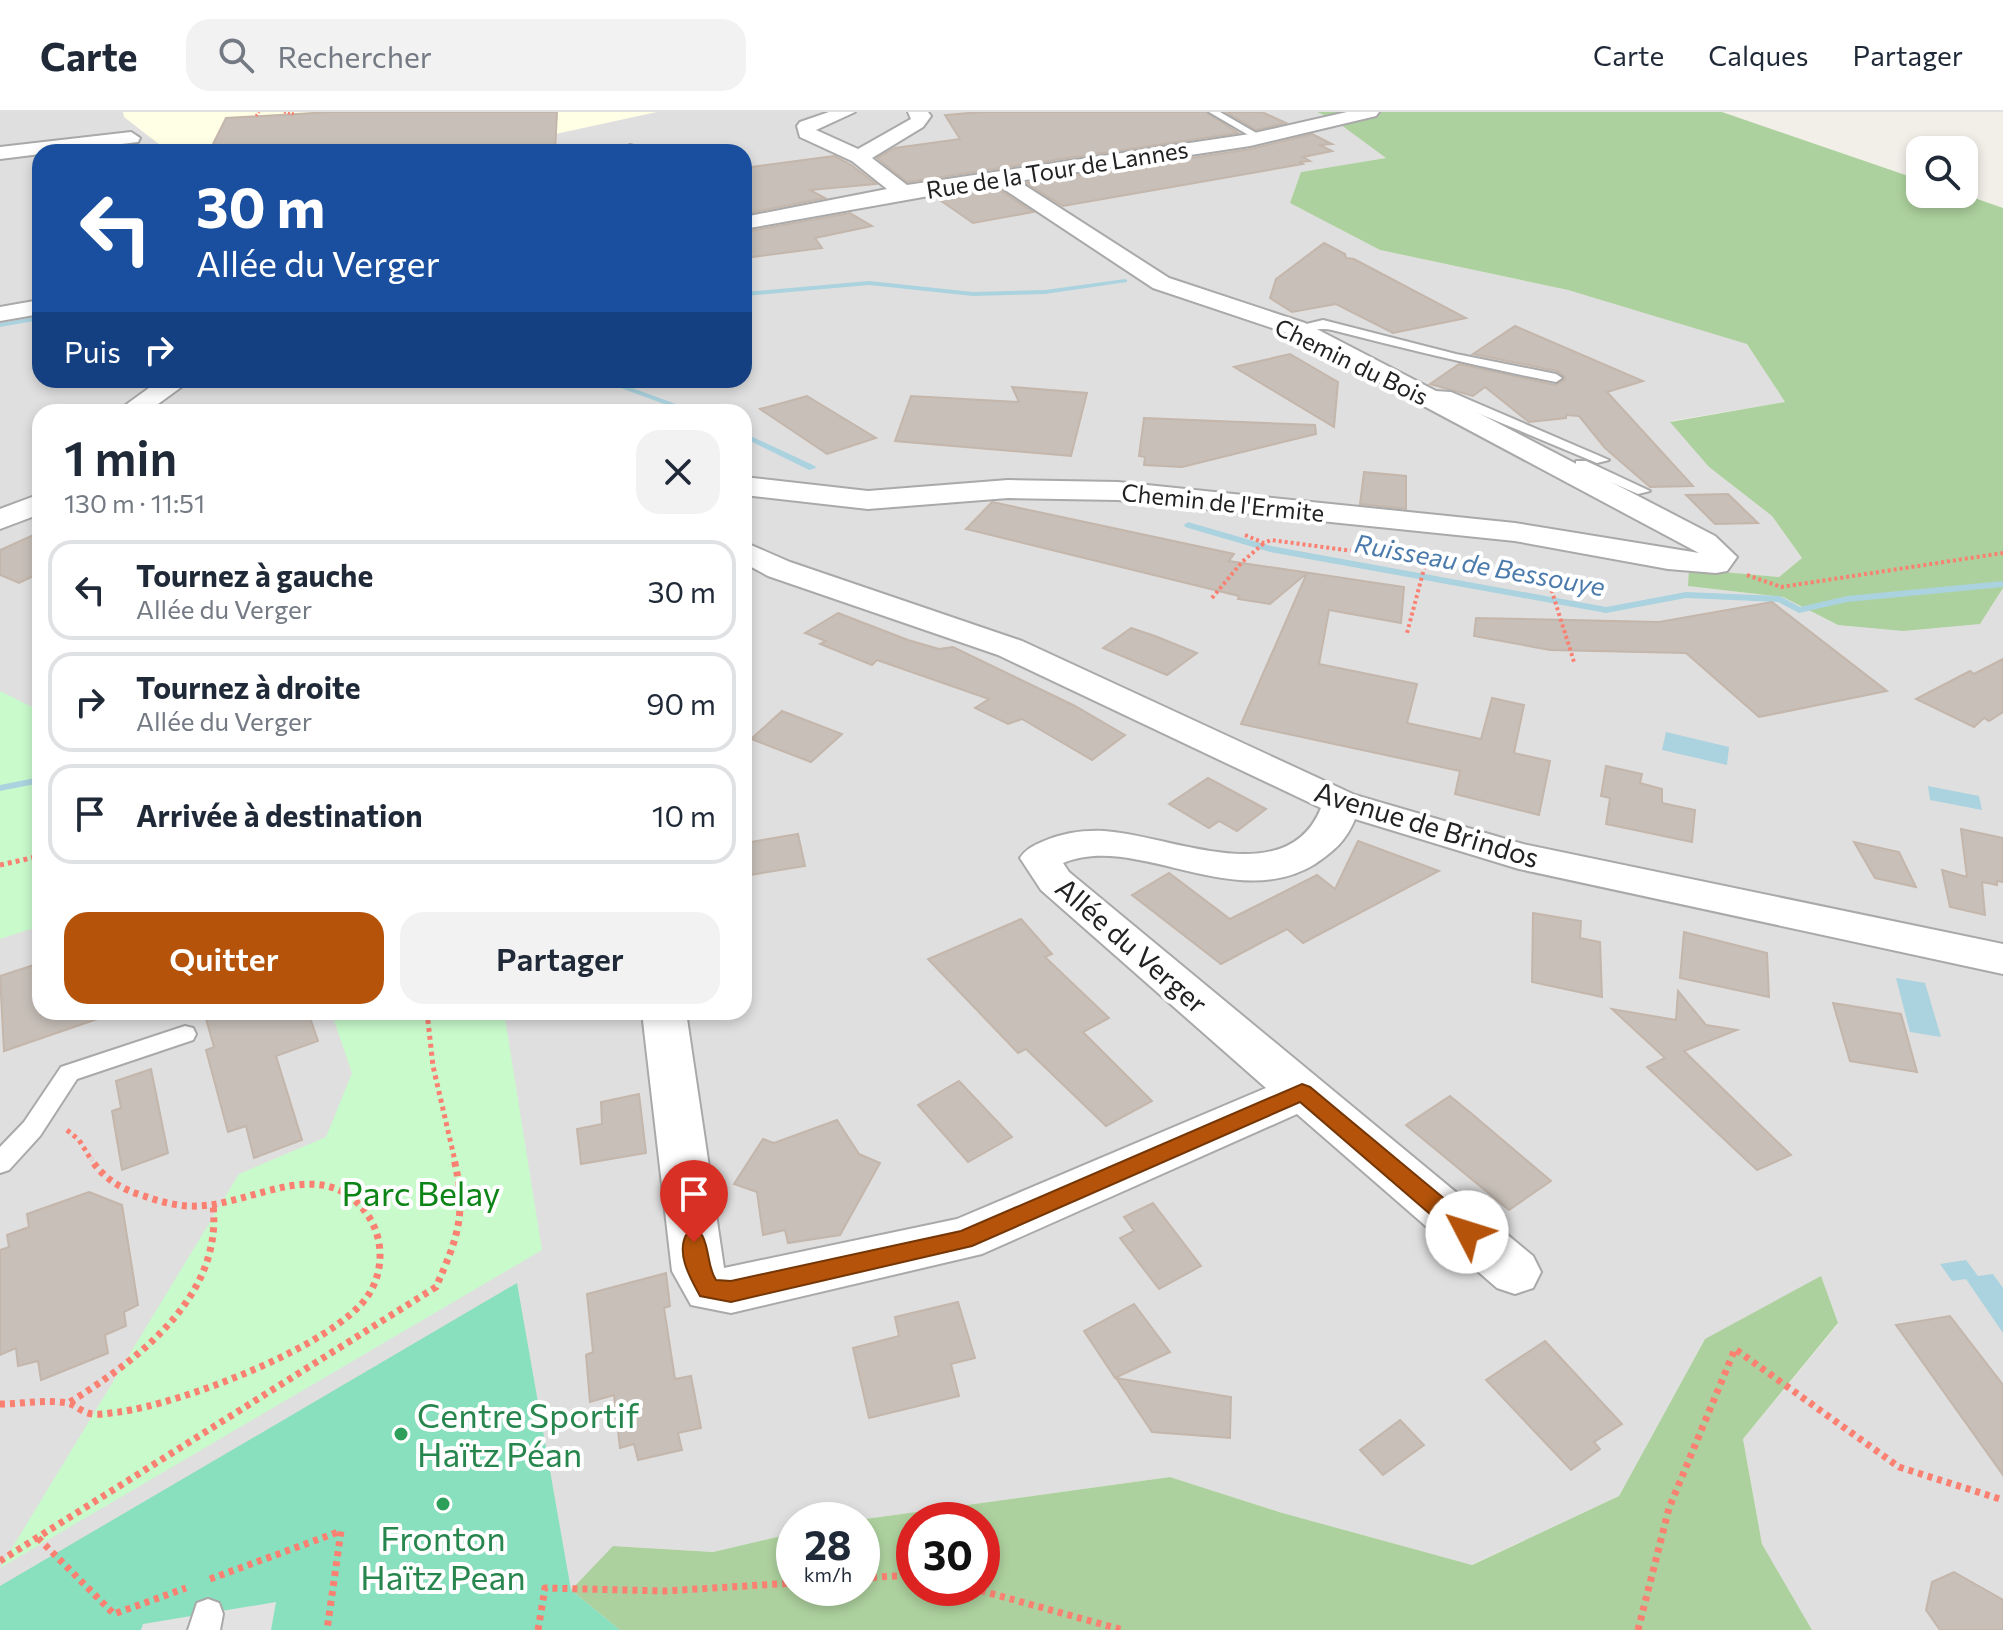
<!DOCTYPE html>
<html lang="fr">
<head>
<meta charset="utf-8">
<style>
	body { margin:0; font-family:Commissioner,sans-serif; background:#f2f2f3; color:#1f2937; height:100vh; display:flex; flex-direction:column; font-size:30px; white-space:nowrap }
	* { box-sizing:border-box; margin:0 }
	p { font-size:26px; color:#747a83 }
	.icon { flex:none; width:44px; height:44px; fill:none; stroke:currentColor; stroke-width:2; stroke-linecap:round; stroke-linejoin:round }
	.map { position:relative; flex:1; overflow:hidden }
	.side { position:absolute; left:32px; top:292px; width:720px; height:616px; display:flex; flex-direction:column; background:#fff; border-radius:24px; box-shadow:0 4px 12px #0003 }
	.side>* { flex:none }
	.guide { position:absolute; left:32px; top:32px; width:720px; height:244px; border-radius:24px; box-shadow:0 4px 12px #0003; background:#1a4fa0; color:#fff; overflow:hidden }
	.buttons { position:absolute; left:1906px; top:24px; display:grid; gap:16px }
	.buttons a { display:grid; place-items:center; width:72px; height:72px; border-radius:16px; background:#fff; box-shadow:0 4px 12px #0003; font-size:40px }
	.speed { position:absolute; left:776px; top:1390px; display:flex; gap:16px; font-size:40px; font-weight:700; text-align:center }
	.speed>* { display:grid; place-content:center; width:104px; height:104px; border-radius:50%; background:#fff; box-shadow:0 4px 12px #0003; line-height:1 }
	.speed small { font-size:20px; font-weight:400 }
	.speed .limit { border:12px solid #d22; background:#fff; color:#111 }
	.pin { position:absolute; display:grid; place-items:center; width:68px; height:68px; color:#fff; margin:-82px -34px; border-radius:50% 50% 50% 0; rotate:-45deg; box-shadow:0 0 8px #0007 }
	.pin .icon { rotate:45deg }
	.me { position:absolute; width:88px; margin:-44px; rotate:310deg; stroke-linejoin:round; filter:drop-shadow(0 0 6px #0008) }
	.turn { display:flex; align-items:center; gap:28px; height:168px; padding:0 32px; font-size:36px }
	.turn .icon { width:104px; height:104px; stroke-width:2.5 }
	.turn b { display:block; font-size:56px; line-height:68px }
	.then { display:flex; align-items:center; height:76px; padding:0 32px; background:#0003; gap:16px; font-size:30px }
	.round { display:grid; place-items:center; flex:none; width:84px; height:84px; border-radius:24px; background:#f2f2f3 }
	.head { display:flex; align-items:center; justify-content:space-between; height:136px; padding:0 32px }
	h1 { font-size:48px; font-weight:600; line-height:60px }
	.action { display:flex; gap:16px; margin-top:auto; padding:16px 32px }
	.action a { flex:1; height:92px; border-radius:24px; background:#b45309; color:#fff; font-size:32px; font-weight:600; line-height:92px; text-align:center }
	.action a+a { background:#f2f2f3; color:#1f2937 }
	ul { padding:0; list-style:none }
	li { display:flex; align-items:center; gap:24px; height:100px; margin:0 16px 12px; padding:0 16px; border:4px solid #e0e1e3; border-radius:24px }
	li div { flex:1 }
	li b { display:block; font-size:30px }
	li em { font-style:normal }
	header { display:flex; align-items:center; gap:48px; box-sizing:border-box; height:112px; padding:0 40px; background:#fff; border-bottom:2px solid #e0e1e3 }
	header strong { font-size:38px }
	nav { display:flex; gap:44px; margin-inline-start:auto; font-size:28px }
	.search { width:560px; height:72px; background:#f2f2f3; display:flex; align-items:center; gap:20px; box-sizing:border-box; padding:0 28px; border-radius:24px; color:#747a83; font-size:30px }
	.map>svg:first-child { display:block }
</style>
</head>
<body>
<header>
<strong>Carte</strong>
<div class="search"><svg class="icon" aria-label="search" viewBox="0 0 24 24"><circle cx="10" cy="10" r="6"/><path d="M15 15l6 6"/></svg>Rechercher</div>
<nav><a>Carte</a><a>Calques</a><a>Partager</a></nav>
</header>
<div class="map">
<svg width="2003" height="1518" viewBox="0 0 2003 1518">
	<rect width="100%" height="100%" fill="#f2efe9"/>
	<path fill="#e0dfdf" fill-rule="evenodd" d="M0,0H1317L1333,7L1387,46L1301,60L1291,91L1380,138L1568,178L1747,231L1785,290L1671,309L1709,355L1772,404L1802,446L1779,465L1689,458V474L1783,485L1838,513L1980,512L2003,476V1518H1812L1762,1432L1743,1327L1838,1212L1705,1227L1619,1384L1471,1453L1279,1400L1170,1365L858,1408H794V1421L713,1440L614,1434L571,1478L620,1518H0ZM40,40H744V268H40ZM40,300H744V900H40Z"/>
	<polygon fill="#ffffe5" points="123,0 657,0 514,31 496,40 169,40 124,5"/>
	<g fill="#add19e" fill-rule="evenodd">
		<polygon points="1317,0 1722,0 1920,68 1920,82 1963,82 2003,96 2003,476 1980,512 1903,519 1838,513 1783,485 1688,474 1689,457 1779,465 1802,446 1772,404 1709,355 1670,310 1785,290 1747,232 1568,178 1380,138 1290,91 1301,60 1386,46 1333,7"/>
		<path d="M1821,1164L1838,1211L1743,1327L1762,1432L1812,1518H620L571,1478L613,1434L713,1440L794,1421V1476H862V1408H858L1170,1365L1279,1400L1472,1453L1619,1384L1705,1227ZM914,1408H982V1476H914Z"/>
	</g>
	<g fill="#c8facc">
		<polygon points="0,579 40,599 40,814 0,827"/>
		<polygon points="331,900 504,900 542,1138 0,1456 239,1062 326,1025 352,961"/>
	</g>
	<polygon fill="#88e0be" points="517,1171 571,1478 620,1518 0,1518 0,1474"/>
	<polygon fill="#e2e2e2" points="276,1490 271,1518 141,1518 143,1512"/>
	<g fill="#aad3df">
		<polygon points="1666,620 1729,635 1727,653 1662,638"/>
		<polygon points="1928,674 1979,684 1982,698 1930,688"/>
		<polygon points="1896,866 1925,871 1941,925 1910,920"/>
		<polygon points="1966,1148 1978,1164 1993,1162 2003,1176 2003,1221 1966,1167 1952,1169 1940,1152"/>
	</g>
	<g fill="none" stroke-linecap="round" stroke-linejoin="round">
		<g fill="#aad3df" fill-rule="evenodd">
			<polygon points="1125,167 1127,168 1127,170 1045,182 973,184 869,173 744,184 744,180 869,169 973,180 1045,178"/>
			<polygon points="40,204 40,208 0,215 0,211"/>
			<polygon points="599,268 610,268 698,300 686,300"/>
			<polygon points="744,321 815,354 816,356 809,358 744,326"/>
			<polygon points="1188,410 1271,434 1606,495 1686,480 1780,484 1800,495 1847,484 2003,469 2003,475 1847,490 1799,501 1778,490 1686,486 1606,501 1270,440 1185,415 1184,413"/>
			<polygon points="40,665 40,671 0,679 0,673"/>
		</g>
	</g>
	<g fill="#c7bfb8" stroke="#c4b6ab" stroke-width="2">
		<polygon points="331,0 557,0 555,40 209,40 226,6"/>
		<polygon points="981,0 1206,0 1238,21 907,70 877,46 895,36 960,27 945,3"/>
		<polygon points="1226,0 1262,0 1286,11 1256,18"/>
		<polygon points="1312,22 1332,32 1320,33 1332,39 1303,45 1310,49 1300,50 1303,52 1063,94 1026,71 1251,37"/>
		<polygon points="834,44 850,52 876,72 810,78 825,86 744,102 744,56"/>
		<polygon points="995,75 1033,100 973,111 937,86"/>
		<polygon points="850,101 872,114 815,126 822,136 744,146 744,120"/>
		<polygon points="1324,131 1345,142 1346,146 1354,147 1466,206 1393,221 1336,192 1292,200 1270,186 1276,167"/>
		<polygon points="1515,214 1643,269 1607,280 1693,374 1650,375 1605,336 1579,304 1566,303 1566,306 1529,310 1485,275 1473,284 1430,272 1459,252 1555,273 1564,268 1565,265 1557,259 1473,242"/>
		<polygon points="1290,242 1338,270 1334,315 1234,255"/>
		<polygon points="1012,275 1087,281 1071,344 895,329 911,284 1019,290"/>
		<polygon points="807,284 876,326 827,342 760,297"/>
		<polygon points="1144,306 1315,313 1316,322 1182,355 1144,353 1145,345 1139,344"/>
		<polygon points="1364,360 1406,364 1406,397 1360,392"/>
		<polygon points="1728,382 1758,411 1715,412 1686,383"/>
		<polygon points="992,390 1234,442 1229,449 1404,475 1401,511 1329,498 1319,552 1417,572 1407,611 1481,627 1492,586 1524,593 1514,641 1550,649 1539,703 1455,682 1460,659 1241,612 1307,461 1270,492 1238,487 1239,484 966,417"/>
		<polygon points="40,420 40,461 19,471 0,463 0,438"/>
		<polygon points="1772,490 1887,579 1759,605 1686,541 1550,538 1474,524 1476,506 1659,510"/>
		<polygon points="838,501 908,528 939,537 953,535 1075,594 1125,623 1092,648 1022,607 1008,612 975,596 989,587 877,548 872,553 820,532 826,529 805,521"/>
		<polygon points="1131,516 1155,524 1197,541 1167,563 1103,536"/>
		<polygon points="2003,547 2003,600 1989,609 1984,606 1974,615 1916,587 1970,559 1974,562"/>
		<polygon points="782,599 842,622 811,650 751,627"/>
		<polygon points="1606,654 1642,662 1640,671 1662,677 1662,691 1695,698 1692,730 1606,712 1610,686 1601,684"/>
		<polygon points="1208,666 1266,697 1237,719 1219,709 1209,716 1169,692"/>
		<polygon points="1961,717 2003,726 2003,770 1997,769 1997,773 1982,770 1985,803 1950,795 1942,758 1967,765"/>
		<polygon points="798,722 805,754 744,764 744,731"/>
		<polygon points="1358,729 1439,759 1303,831 1287,817 1221,852 1132,783 1169,761 1230,807 1317,763 1335,777"/>
		<polygon points="1854,730 1899,740 1916,775 1875,766"/>
		<polygon points="1533,801 1581,809 1580,826 1600,830 1602,885 1532,870"/>
		<polygon points="1021,807 1052,842 1045,845 1109,906 1083,920 1152,989 1106,1014 1026,937 1018,941 928,847"/>
		<polygon points="1684,820 1767,841 1769,885 1680,866"/>
		<polygon points="40,851 40,900 102,900 103,905 4,939 0,864"/>
		<polygon points="1678,879 1706,913 1737,918 1684,939 1791,1043 1757,1058 1647,955 1665,946 1612,897 1676,908"/>
		<polygon points="1833,891 1901,902 1917,960 1850,949"/>
		<polygon points="204,900 308,900 318,929 276,944 302,1028 254,1046 246,1014 228,1020 206,938 214,935"/>
		<polygon points="151,957 168,1041 122,1058 112,999 121,996 116,969"/>
		<polygon points="959,969 1012,1025 968,1050 918,993"/>
		<polygon points="639,982 646,1041 581,1052 577,1017 602,1012 601,990"/>
		<polygon points="1450,984 1472,1002 1551,1069 1509,1098 1406,1013"/>
		<polygon points="837,1008 859,1042 880,1051 840,1123 788,1131 785,1118 763,1123 757,1080 734,1072 763,1027 774,1031"/>
		<polygon points="89,1080 122,1093 138,1193 124,1200 126,1214 105,1223 108,1241 41,1268 38,1249 18,1254 16,1236 0,1243 0,1138 9,1135 7,1123 29,1115 27,1102"/>
		<polygon points="1153,1091 1201,1154 1159,1177 1120,1126 1134,1119 1124,1105"/>
		<polygon points="666,1161 670,1194 664,1196 675,1267 691,1264 701,1316 678,1321 682,1338 638,1348 634,1332 620,1336 614,1283 590,1290 586,1243 593,1240 587,1182"/>
		<polygon points="958,1190 975,1246 951,1252 959,1284 869,1306 853,1236 899,1224 895,1205"/>
		<polygon points="1134,1192 1170,1240 1115,1266 1084,1219"/>
		<polygon points="1950,1204 2003,1273 2003,1363 1896,1213"/>
		<polygon points="1545,1229 1622,1312 1594,1330 1600,1337 1571,1358 1486,1268"/>
		<polygon points="1116,1266 1231,1285 1230,1326 1152,1320"/>
		<polygon points="1400,1308 1424,1333 1383,1363 1360,1338"/>
		<polygon points="1954,1460 2003,1488 2003,1518 1940,1518 1926,1498 1932,1470"/>
	</g>
	<g fill="none" stroke-linecap="round" stroke-linejoin="round">
		<defs>
			<g id="lane">
				<polygon points="1209,0 1220,0 1265,26 1257,28"/>
				<path d="M1323,208L1456,242L1556,262L1562,266L1556,270C1480,255 1406,237 1332,218C1318,214 1301,223 1290,216Z"/>
				<polygon points="1419,278 1451,280 1609,348 1597,351 1444,287 1414,285 1414,279"/>
				<polygon points="1576,349 1586,349 1650,379 1638,382 1576,355"/>
				<polygon points="185,914 193,916 196,922 193,928 77,967 40,1024 9,1058 0,1061 0,1035 24,1010 61,955"/>
				<polygon points="208,1487 219,1491 223,1502 220,1518 188,1518 197,1491"/>
			</g>
			<g id="street">
				<polygon points="829,0 855,0 816,18 858,37 911,7 908,0 928,0 931,4 923,15 872,46 907,73 1250,22 1347,0 1379,0 1376,4 1250,34 1018,69 1169,166 1305,211 1715,424 1737,445 1727,459 1716,461 1668,457 1515,429 1118,388 1008,386 868,397 744,383 744,365 868,379 1008,368 1118,370 1515,411 1699,441 1287,221 1153,176 996,72 744,117 744,105 887,77 852,49 800,25 797,14 800,10"/>
				<polygon points="131,20 140,26 138,30 0,47 0,35"/>
				<polygon points="630,33 641,36 644,40 621,39"/>
				<polygon points="40,188 40,202 0,209 0,195"/>
				<polygon points="160,268 191,268 147,300 116,300"/>
				<polygon points="40,382 40,402 0,417 0,397"/>
				<path d="M744,430L790,450L1022,529L1355,683L1523,732L2003,832V862L1519,757L1355,707C1346,729 1334,739 1315,752C1234,802 1136,720 1063,751L1069,760L1533,1144L1541,1160L1533,1176L1515,1182L1497,1176L1297,1002L982,1142L731,1201L691,1193L672,1159L642,900H686L724,1156L957,1107L1266,976L1041,778L1020,746C1027,736 1033,734 1044,729C1063,721 1084,718 1104,719C1170,723 1287,781 1321,696L998,543L768,464L744,451Z"/>
			</g>
		</defs>
		<use href="#lane" stroke="#a9a9a9" stroke-width="4"/>
		<use href="#street" stroke="#a9a9a9" stroke-width="4"/>
		<g stroke="#fa8072" stroke-width="3" stroke-dasharray="2 2" stroke-linecap="butt">
			<polyline points="284,0 294,2"/>
			<polyline points="256,4 259,0"/>
		</g>
		<g stroke="#fa8072" stroke-width="4" stroke-dasharray="3 3" stroke-linecap="butt">
			<polyline points="1245,423 1264,431 1271,428 1412,447 1425,453 1407,521"/>
			<polyline points="1554,461 1550,473 1574,550"/>
			<polyline points="1747,463 1781,475 2003,441"/>
			<polyline points="1212,486 1242,450 1263,432"/>
		</g>
		<g stroke="#fa8072" stroke-width="5" stroke-dasharray="4 4" stroke-linecap="butt">
			<polyline points="0,753 40,744"/>
			<polyline points="427,900 433,954 455,1049"/>
			<polyline points="67,1018 79,1028 92,1049"/>
		</g>
		<g stroke="#fa8072" stroke-width="7" stroke-dasharray="5 5" stroke-linecap="butt">
			<path d="M70,1290C139,1247 223,1184 213,1093"/>
			<path d="M0,1292C22,1292 45,1287 67,1291C73,1292 77,1296 83,1299C93,1305 108,1301 119,1300C179,1292 336,1234 369,1182C384,1158 384,1126 367,1102C323,1041 255,1092 198,1094C180,1095 161,1090 144,1084C121,1077 104,1067 91,1047"/>
			<polyline points="38,1426 114,1502 186,1476"/>
			<path d="M0,1449L436,1175C458,1125 467,1102 454,1047"/>
			<polyline points="862,1466 914,1463"/>
			<polyline points="210,1467 341,1419 327,1518"/>
			<polyline points="971,1476 1123,1518"/>
			<polyline points="538,1518 545,1476 665,1479 794,1471"/>
			<polyline points="1638,1518 1669,1396 1735,1237 1899,1355 2003,1388"/>
		</g>
		<use href="#lane" fill="#fff" fill-rule="evenodd"/>
		<use href="#street" fill="#fff" fill-rule="evenodd"/>
	</g>
	<path fill="#b45309" stroke="#753606" stroke-width="2" d="M1302,972L1310,975L1476,1113L1479,1120L1476,1127H1459L1300,990L972,1134L731,1190L700,1184C691,1167 676,1143 686,1123L694,1121L702,1123C710,1138 707,1154 716,1168L731,1169L961,1119Z"/>
	<g fill="#2e9e5b" stroke="#fff" stroke-width="3">
		<circle cx="401" cy="1322" r="8"/>
		<circle cx="443" cy="1392" r="8"/>
	</g>
	<g text-anchor="middle" dominant-baseline="central" stroke-width="8" stroke-linejoin="round" paint-order="stroke">
		<g font-size="24" fill="#222" stroke="#fff">
			<text transform="translate(1057 57) rotate(-9)">Rue de la Tour de Lannes</text>
			<text transform="translate(1352 249) rotate(26)">Chemin du Bois</text>
			<text transform="translate(1223 390) rotate(6)">Chemin de l'Ermite</text>
		</g>
		<g font-size="26" font-style="italic" fill="#4a7aab" stroke="#fff">
			<text transform="translate(1480 452) rotate(10)">Ruisseau de Bessouye</text>
		</g>
		<g font-size="28" fill="#222" stroke="#fff">
			<text transform="translate(1427 712) rotate(17)">Avenue de Brindos</text>
			<text transform="translate(1132 833) rotate(41)">Allée du Verger</text>
		</g>
		<g font-size="34" fill="#0c8416" stroke="#fff">
			<text x="421" y="1080">Parc Belay</text>
		</g>
		<g font-size="34" fill="#27864d" stroke="#fff" text-anchor="start">
			<text x="417" y="1302">Centre Sportif<tspan x="417" dy="39">Haïtz Péan</tspan></text>
			<text x="443" y="1425" text-anchor="middle">Fronton<tspan x="443" dy="39">Haïtz Pean</tspan></text>
		</g>
	</g>
</svg>
<div class="buttons">
<a><svg class="icon" aria-label="search" viewBox="0 0 24 24"><circle cx="10" cy="10" r="6"/><path d="M15 15l6 6"/></svg></a>
</div>
<div class="speed"><div>28<small>km/h</small></div><div class="limit">30</div></div>
<div class="pin" style="left:694px;top:1130px;background:#d93025"><svg class="icon" aria-label="arrive" viewBox="0 0 24 24"><path d="M6 21V4h12l-3 4 3 4H6"/></svg></div>
<svg class="me" style="left:1467px;top:1120px" viewBox="-20 -20 40 40"><circle r="19" fill="#fff"/><path d="M0-13L10 11 0 6-10 11z" fill="#b45309"/></svg>
<div class="guide">
<div class="turn"><svg class="icon" aria-label="left" viewBox="0 0 24 24"><path d="M17 20v-9H6M10 6l-5 5 5 5"/></svg><div><b>30 m</b>Allée du Verger</div></div>
<div class="then">Puis<svg class="icon" aria-label="right" viewBox="0 0 24 24"><path d="M7 20v-9h11M14 6l5 5-5 5"/></svg></div>
</div>
<section class="side">
<div class="head"><div><h1>1 min</h1><p>130 m · 11:51</p></div><a class="round"><svg class="icon" aria-label="close" viewBox="0 0 24 24"><path d="M6 6l12 12M18 6L6 18"/></svg></a></div>
<ul>
<li><svg class="icon" aria-label="left" viewBox="0 0 24 24"><path d="M17 20v-9H6M10 6l-5 5 5 5"/></svg><div><b>Tournez à gauche</b><p>Allée du Verger</p></div><em>30 m</em></li>
<li><svg class="icon" aria-label="right" viewBox="0 0 24 24"><path d="M7 20v-9h11M14 6l5 5-5 5"/></svg><div><b>Tournez à droite</b><p>Allée du Verger</p></div><em>90 m</em></li>
<li><svg class="icon" aria-label="arrive" viewBox="0 0 24 24"><path d="M6 21V4h12l-3 4 3 4H6"/></svg><div><b>Arrivée à destination</b></div><em>10 m</em></li>
</ul>
<div class="action"><a>Quitter</a><a>Partager</a></div>
</section>
</div>
</body>
</html>
